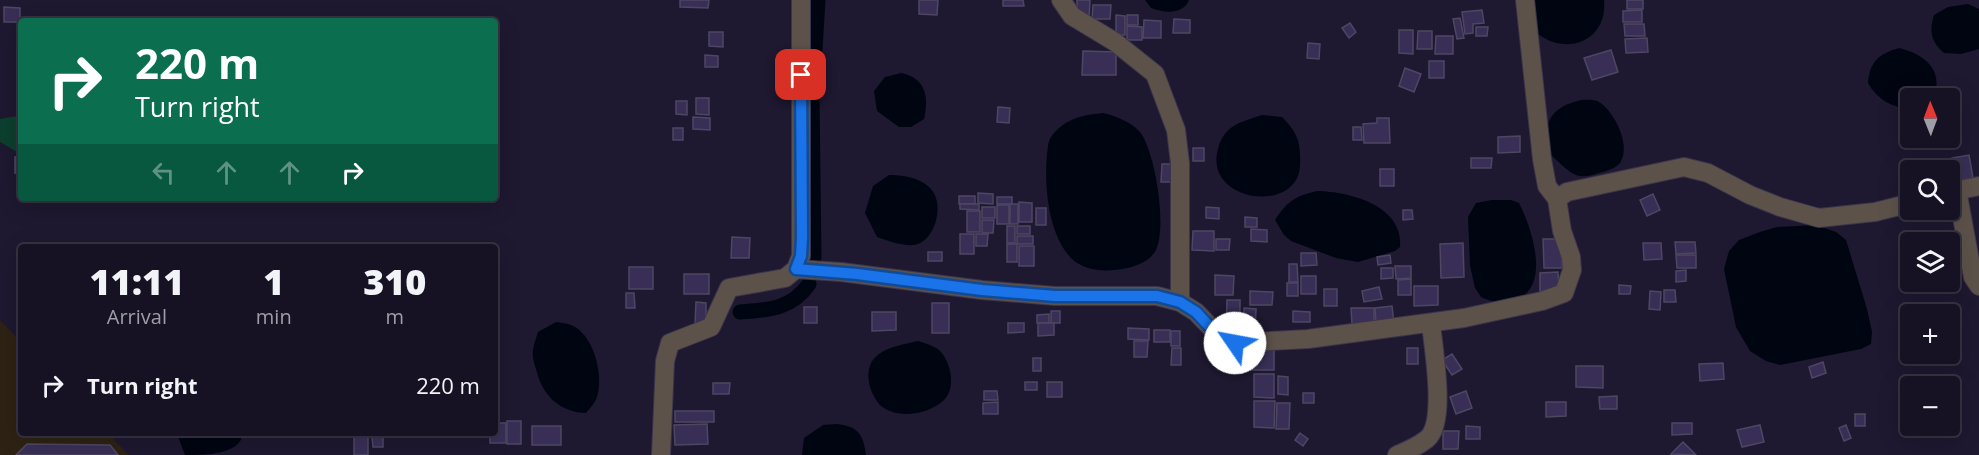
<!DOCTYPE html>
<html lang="en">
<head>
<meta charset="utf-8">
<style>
	body { margin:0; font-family:"Open Sans",sans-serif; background:#232031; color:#f1f3f6; height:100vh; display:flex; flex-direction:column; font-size:22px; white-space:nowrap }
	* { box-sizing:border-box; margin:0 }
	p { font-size:20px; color:#9e9ea6 }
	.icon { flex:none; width:33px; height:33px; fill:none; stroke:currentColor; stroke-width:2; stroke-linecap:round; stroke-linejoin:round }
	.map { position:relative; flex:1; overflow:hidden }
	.drawer { position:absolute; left:18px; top:244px; width:480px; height:192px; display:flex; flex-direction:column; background:#161224; border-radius:6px; box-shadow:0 6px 24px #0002,0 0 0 2px #353241 }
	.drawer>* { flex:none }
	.guide { position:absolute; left:18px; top:18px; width:480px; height:183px; border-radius:6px; box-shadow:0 6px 24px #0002,0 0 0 2px #353241; background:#0b6e4f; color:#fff; overflow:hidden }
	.needle { width:39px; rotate:359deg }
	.controls { position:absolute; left:1900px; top:88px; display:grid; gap:12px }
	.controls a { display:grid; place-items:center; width:60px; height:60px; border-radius:6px; background:#161224; box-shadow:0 6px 24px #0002,0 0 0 2px #353241; font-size:30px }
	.pin { position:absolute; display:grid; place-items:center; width:51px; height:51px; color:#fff; margin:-26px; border-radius:12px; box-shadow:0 3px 9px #0006 }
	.me { position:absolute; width:66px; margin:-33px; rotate:303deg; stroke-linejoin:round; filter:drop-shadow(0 0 4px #0008) }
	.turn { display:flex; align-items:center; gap:21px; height:126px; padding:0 18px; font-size:27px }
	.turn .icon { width:78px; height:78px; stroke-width:2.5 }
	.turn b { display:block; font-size:42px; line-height:51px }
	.lanes { display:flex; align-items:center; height:57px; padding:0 18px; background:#0003; justify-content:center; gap:30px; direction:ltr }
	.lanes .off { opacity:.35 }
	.eta { display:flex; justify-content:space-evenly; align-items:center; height:102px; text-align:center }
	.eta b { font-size:36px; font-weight:800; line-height:42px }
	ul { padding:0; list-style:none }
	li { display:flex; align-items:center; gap:18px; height:78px; padding:0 18px }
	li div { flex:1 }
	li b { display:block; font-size:22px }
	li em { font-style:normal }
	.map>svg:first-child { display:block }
</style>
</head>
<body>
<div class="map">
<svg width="1979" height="455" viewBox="0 0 1979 455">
	<rect width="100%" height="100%" fill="#1e1830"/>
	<polygon fill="#2d2213" points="0,320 21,342 21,434 108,434 129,455 118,455 110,445 28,444 16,455 0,455"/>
	<polygon fill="#0c3f2d" points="18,116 21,120 21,147 17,152 0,142 0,119"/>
	<g fill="#000512">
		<path d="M1145,0H1189C1183,15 1164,13 1151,8Z"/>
		<path d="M1532,0H1604C1608,41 1566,57 1537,33Z"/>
		<path d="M1968,4L1979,9V49L1961,54L1944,53C1931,42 1929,31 1934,15L1948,7Z"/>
		<path d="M1899,48C1924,54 1944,69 1934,98L1911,99V109C1892,108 1877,99 1868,83C1870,61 1879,54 1899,48Z"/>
		<path d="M901,73C926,78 929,97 924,119L911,127H899L877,111L874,91L885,77Z"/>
		<path d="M1581,100C1586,100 1594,99 1599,102C1614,111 1632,146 1620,163C1615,169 1606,171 1599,173C1593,175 1583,178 1576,175C1568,172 1558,161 1551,155C1540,125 1550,107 1581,100Z"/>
		<path d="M1103,113C1114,115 1132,123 1139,131C1155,148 1169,234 1154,253C1147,263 1134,267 1122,269C1105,272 1084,271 1071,258C1048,234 1044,185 1047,154C1048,148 1048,141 1051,137C1064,119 1082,115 1103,113Z"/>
		<path d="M1262,115L1282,117C1298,133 1301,143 1300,166C1297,215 1203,202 1218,149C1224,125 1241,122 1262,115Z"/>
		<path d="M889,175C902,175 918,177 929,187C946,201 936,242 914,245C901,246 889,241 877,237L865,213L873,186Z"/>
		<path d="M1317,191C1350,192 1403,205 1400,247L1395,251L1358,262L1336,258L1291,241L1284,235L1275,220C1287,201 1296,196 1317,191Z"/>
		<path d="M1492,200H1511L1519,203C1532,228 1553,292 1512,300C1499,303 1494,303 1481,297L1475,288L1470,265L1468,217L1476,203Z"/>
		<polygon points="1816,225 1836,232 1846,240 1867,309 1872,332 1871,344 1861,349 1780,365 1766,361 1750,351 1736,327 1724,269 1729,251 1739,240 1760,232 1777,227"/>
		<path d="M556,322C561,323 566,323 571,325C594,334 604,376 597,397C595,403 590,408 586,413C559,412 542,395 536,369C534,363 532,356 533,350C534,344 536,338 538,332Z"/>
		<path d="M918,341C925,343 934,346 939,350C951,361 957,389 943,401C927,415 895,420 879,404C868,390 862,366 879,354C890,346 906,344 918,341Z"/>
		<path d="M836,424C858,426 863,434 866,455H802L804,438L823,425Z"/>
		<path d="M177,434H243C239,455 205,455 185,455Z"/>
	</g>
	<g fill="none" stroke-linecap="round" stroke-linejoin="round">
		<g stroke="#000512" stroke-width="15">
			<polyline points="814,258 812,97 818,0"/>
			<path d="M740,312C768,310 792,309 809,284"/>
		</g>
	</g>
	<g fill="#392f56" stroke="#4d4762" stroke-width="1.5">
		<polygon points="680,0 709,0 708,8 680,7"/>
		<polygon points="919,0 938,0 937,15 919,14"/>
		<polygon points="1003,0 1023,0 1024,6 1003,6"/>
		<polygon points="1077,0 1090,0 1089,20 1077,20"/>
		<rect x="1627" y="0" width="16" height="9"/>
		<polygon points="1093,5 1111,5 1110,19 1092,19"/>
		<polygon points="4,7 20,8 20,22 4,22"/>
		<polygon points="1482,10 1484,23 1473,24 1473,33 1465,34 1462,12"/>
		<polygon points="1642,10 1642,22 1623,22 1623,11"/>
		<polygon points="1116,15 1125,16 1125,35 1116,35"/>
		<rect x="1127" y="15" width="11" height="10"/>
		<polygon points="1460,18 1464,38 1457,39 1453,19"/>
		<polygon points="1174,19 1190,20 1190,33 1173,33"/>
		<polygon points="1144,20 1161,21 1161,38 1143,38"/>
		<polygon points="1350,23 1356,32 1349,38 1342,28"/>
		<polygon points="1624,24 1644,24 1645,36 1625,36"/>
		<polygon points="1127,26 1142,27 1142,40 1127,40"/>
		<polygon points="1476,27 1488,27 1487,36 1476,36"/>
		<polygon points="1399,30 1413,30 1413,54 1399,53"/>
		<polygon points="1418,31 1432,31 1432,49 1417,49"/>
		<polygon points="709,32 723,32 723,47 709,46"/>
		<polygon points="1436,36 1453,36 1453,54 1435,54"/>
		<polygon points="1647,38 1648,52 1626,53 1625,39"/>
		<polygon points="1308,43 1320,44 1319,59 1307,58"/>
		<polygon points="1611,50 1618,72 1592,80 1584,58"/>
		<polygon points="1083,51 1116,52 1116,75 1082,75"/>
		<polygon points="705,55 718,56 718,67 705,67"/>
		<rect x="1429" y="61" width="15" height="17"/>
		<polygon points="1405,68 1421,74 1414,92 1399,86"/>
		<polygon points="696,98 709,98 709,115 696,114"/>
		<polygon points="676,101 687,101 687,115 676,114"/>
		<polygon points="998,107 1010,108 1009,123 997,122"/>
		<polygon points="693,117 710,118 710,130 693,129"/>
		<polygon points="1377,118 1389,118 1390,143 1364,143 1363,124 1377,123"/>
		<polygon points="1353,127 1361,127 1362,140 1353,140"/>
		<rect x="673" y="128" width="10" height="12"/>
		<polygon points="1520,136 1520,152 1498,153 1498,137"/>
		<rect x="1193" y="148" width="11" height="13"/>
		<polygon points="19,153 21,173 15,173 15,157 19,157"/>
		<polygon points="1969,155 1973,178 1956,181 1952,158"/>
		<polygon points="1471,158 1492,158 1491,168 1471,168"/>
		<polygon points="1162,164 1182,164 1181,182 1161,182"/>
		<rect x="1380" y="169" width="14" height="17"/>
		<polygon points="978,193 993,194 993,204 978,203"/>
		<polygon points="1653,194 1660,210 1647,216 1640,200"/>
		<rect x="959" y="196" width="16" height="8"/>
		<rect x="997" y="197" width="15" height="7"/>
		<polygon points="1019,202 1032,203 1032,222 1019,222"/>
		<polygon points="960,204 979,204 979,210 960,209"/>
		<rect x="1010" y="204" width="8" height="20"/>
		<rect x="997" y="205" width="12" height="19"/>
		<rect x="982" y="207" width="13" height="11"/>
		<polygon points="1206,207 1219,208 1219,219 1206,218"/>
		<rect x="1036" y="208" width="10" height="17"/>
		<polygon points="1403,210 1412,210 1413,219 1403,220"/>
		<rect x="967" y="211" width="13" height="21"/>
		<polygon points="1245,217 1257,218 1257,227 1245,227"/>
		<polygon points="982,220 994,220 993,233 982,233"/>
		<rect x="1007" y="226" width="8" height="17"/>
		<rect x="1017" y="226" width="13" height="8"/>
		<polygon points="1251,229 1267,230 1267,242 1251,241"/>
		<polygon points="1193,231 1214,231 1214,251 1192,250"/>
		<rect x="960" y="234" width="14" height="20"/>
		<polygon points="976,234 988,234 987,246 976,246"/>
		<rect x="1017" y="236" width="16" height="8"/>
		<polygon points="732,237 750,238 749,258 731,258"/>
		<polygon points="1216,239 1230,239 1229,250 1216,250"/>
		<polygon points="1543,239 1561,239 1562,268 1544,268"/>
		<polygon points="1675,242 1695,242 1696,253 1676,254"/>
		<polygon points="1463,243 1464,277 1441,278 1440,244"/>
		<polygon points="1643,243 1661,243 1662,259 1644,260"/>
		<rect x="1007" y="244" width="10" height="18"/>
		<rect x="1019" y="246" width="15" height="20"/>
		<rect x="928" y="252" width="14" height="9"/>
		<polygon points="1301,253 1316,253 1317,265 1301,266"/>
		<polygon points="1390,255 1391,263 1378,265 1377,257"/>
		<polygon points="1676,255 1696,255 1696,268 1677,268"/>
		<polygon points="1289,264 1297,264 1298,282 1289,282"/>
		<polygon points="1395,266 1411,266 1411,278 1396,279"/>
		<rect x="629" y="267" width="24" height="22"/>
		<polygon points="1381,268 1393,268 1393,278 1381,279"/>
		<polygon points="1950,269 1958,269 1958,282 1944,283 1950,282"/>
		<polygon points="1686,270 1686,281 1676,282 1676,271"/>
		<polygon points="1558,272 1559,290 1540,291 1540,273"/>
		<rect x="684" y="274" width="25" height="20"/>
		<polygon points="1215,275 1234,276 1233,295 1215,295"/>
		<rect x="1301" y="276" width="15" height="18"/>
		<polygon points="1411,279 1411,295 1398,295 1398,280"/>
		<rect x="1287" y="283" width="11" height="13"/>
		<polygon points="1619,285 1631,286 1630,294 1619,294"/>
		<polygon points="1414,286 1438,286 1438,305 1414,306"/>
		<polygon points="1379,287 1382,299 1364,302 1362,291"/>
		<rect x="1324" y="289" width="13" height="17"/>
		<polygon points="1664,290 1675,290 1676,302 1664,302"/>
		<polygon points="1250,291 1273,292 1272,305 1250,305"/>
		<polygon points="1650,291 1661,292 1660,310 1649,309"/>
		<polygon points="626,293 634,293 635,308 626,308"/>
		<polygon points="1227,300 1240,300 1240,329 1226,329"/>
		<polygon points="696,302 706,303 706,324 695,324"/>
		<rect x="932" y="303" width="17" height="30"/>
		<polygon points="1392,306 1394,324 1376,325 1375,308"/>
		<rect x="804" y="307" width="13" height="16"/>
		<polygon points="1244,308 1256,309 1255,336 1244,336"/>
		<polygon points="1351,308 1374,308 1374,325 1352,325"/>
		<rect x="1051" y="311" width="9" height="12"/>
		<polygon points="1293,311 1310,312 1310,322 1293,322"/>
		<polygon points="872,312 896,312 896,330 872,331"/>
		<polygon points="1049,314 1049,323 1037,323 1037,315"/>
		<polygon points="1008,323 1024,323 1024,332 1008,333"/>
		<polygon points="1038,323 1054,323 1054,335 1038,336"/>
		<polygon points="1128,328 1149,329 1149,340 1128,339"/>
		<rect x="1154" y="330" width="16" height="12"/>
		<rect x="1171" y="331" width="9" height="15"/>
		<polygon points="1134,341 1148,341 1147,357 1134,357"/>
		<rect x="1250" y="345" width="24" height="25"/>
		<polygon points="1172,348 1181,348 1181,365 1171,365"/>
		<rect x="1407" y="348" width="11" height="16"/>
		<polygon points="1452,354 1462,369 1452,375 1442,360"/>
		<rect x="1033" y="358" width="8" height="13"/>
		<polygon points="1823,362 1826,373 1812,378 1809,367"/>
		<polygon points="1723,363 1724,379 1700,381 1699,364"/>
		<polygon points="1576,366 1603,366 1603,388 1576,387"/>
		<polygon points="1254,374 1274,374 1274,398 1254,397"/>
		<polygon points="1278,376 1288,377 1288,395 1278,394"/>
		<rect x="1025" y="382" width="12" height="8"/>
		<rect x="1047" y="382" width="15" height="15"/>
		<polygon points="713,383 730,383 729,394 713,394"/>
		<polygon points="984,391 997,391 998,400 984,400"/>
		<polygon points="1466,391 1472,408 1456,414 1450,397"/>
		<rect x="1303" y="393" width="11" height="10"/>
		<polygon points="1617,396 1617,409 1600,409 1599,397"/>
		<polygon points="1254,401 1275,401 1274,428 1254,427"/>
		<polygon points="998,402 998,414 983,414 983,403"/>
		<polygon points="1546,402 1566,402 1566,416 1546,417"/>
		<polygon points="1277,403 1290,403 1289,429 1276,429"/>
		<rect x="675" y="411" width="39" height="11"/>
		<rect x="1855" y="414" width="10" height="12"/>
		<rect x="507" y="421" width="14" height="23"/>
		<polygon points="495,423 506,423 506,443 490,443 490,434 495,434"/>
		<polygon points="1672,423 1692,423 1692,434 1672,435"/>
		<polygon points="707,424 708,444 675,445 674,425"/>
		<polygon points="1760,425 1764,442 1742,447 1737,430"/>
		<polygon points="1846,425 1851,438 1844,441 1839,428"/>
		<rect x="532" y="426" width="29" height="19"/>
		<polygon points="1466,426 1480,427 1480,439 1466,439"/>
		<polygon points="1443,431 1459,431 1458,449 1443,449"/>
		<polygon points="1300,433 1308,439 1303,446 1295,440"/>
		<rect x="354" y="436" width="14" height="19"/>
		<polygon points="383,436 383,447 373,447 372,437"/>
		<polygon points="1683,442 1696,455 1671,454"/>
		<polygon points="27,444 110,445 118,455 16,455"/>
	</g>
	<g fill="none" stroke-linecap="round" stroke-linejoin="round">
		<defs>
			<g id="minor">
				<polyline points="1061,0 1072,16 1115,42 1155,74 1176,130 1180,163 1180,302"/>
				<polyline points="1525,0 1542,159 1547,186 1557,199"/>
				<polyline points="1957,190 1973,277 1979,286"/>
				<polyline points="1950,192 1979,186"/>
				<polyline points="796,269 841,272 982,290 1055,296 1157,296 1180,302 1196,312 1221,338 1235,343 1308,339 1464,318 1542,301 1564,293 1572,270 1571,257 1562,231 1557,199 1567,192 1684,167 1708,173 1750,195 1780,207 1819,218 1875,212 1911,203"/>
				<polyline points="661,455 665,361 670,343 711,327 729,288 785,278 796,269 801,256 801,0"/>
				<path d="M1397,455C1407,451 1418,446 1427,439C1447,422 1433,348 1431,323"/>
			</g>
		</defs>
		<use href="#minor" stroke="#3b354c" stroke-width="20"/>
		<use href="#minor" stroke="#5d5249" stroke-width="18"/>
	</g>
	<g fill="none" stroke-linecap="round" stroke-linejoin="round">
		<defs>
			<polyline id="route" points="801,75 802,238 801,256 796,269 857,274 982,290 1055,296 1157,296 1180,302 1196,312 1221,339 1235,343"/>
		</defs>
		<use href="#route" stroke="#114b97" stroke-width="15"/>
		<use href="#route" stroke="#1a73e8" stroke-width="10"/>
	</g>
</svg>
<div class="controls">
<a><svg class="needle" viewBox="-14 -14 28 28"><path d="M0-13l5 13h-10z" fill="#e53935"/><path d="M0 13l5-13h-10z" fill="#9e9ea6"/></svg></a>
<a><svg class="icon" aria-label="search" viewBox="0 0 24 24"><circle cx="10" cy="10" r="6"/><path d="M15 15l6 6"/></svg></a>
<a><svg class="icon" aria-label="layers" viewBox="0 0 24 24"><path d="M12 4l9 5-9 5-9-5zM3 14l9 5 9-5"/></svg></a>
<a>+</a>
<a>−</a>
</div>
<div class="pin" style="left:801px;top:75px;background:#d93025"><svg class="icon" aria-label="arrive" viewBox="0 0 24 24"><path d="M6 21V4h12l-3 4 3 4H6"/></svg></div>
<svg class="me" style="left:1235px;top:343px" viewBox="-20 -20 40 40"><circle r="19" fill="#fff"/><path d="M0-13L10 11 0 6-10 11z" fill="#1a73e8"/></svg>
<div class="guide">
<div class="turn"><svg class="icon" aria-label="right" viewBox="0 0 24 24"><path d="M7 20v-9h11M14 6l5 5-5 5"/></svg><div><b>220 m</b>Turn right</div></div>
<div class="lanes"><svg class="icon off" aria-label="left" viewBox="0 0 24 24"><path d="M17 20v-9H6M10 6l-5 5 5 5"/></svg><svg class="icon off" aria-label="ahead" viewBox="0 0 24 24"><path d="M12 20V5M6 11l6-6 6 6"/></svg><svg class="icon off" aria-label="ahead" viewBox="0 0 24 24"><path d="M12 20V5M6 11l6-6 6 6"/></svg><svg class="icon" aria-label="right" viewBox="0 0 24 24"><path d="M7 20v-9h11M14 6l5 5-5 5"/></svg></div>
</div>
<section class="drawer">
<div class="eta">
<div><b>11:11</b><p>Arrival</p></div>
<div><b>1</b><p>min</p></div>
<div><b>310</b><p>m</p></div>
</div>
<ul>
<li><svg class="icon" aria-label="right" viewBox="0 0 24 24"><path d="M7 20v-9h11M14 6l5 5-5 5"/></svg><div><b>Turn right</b></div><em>220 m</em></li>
</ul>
</section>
</div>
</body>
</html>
